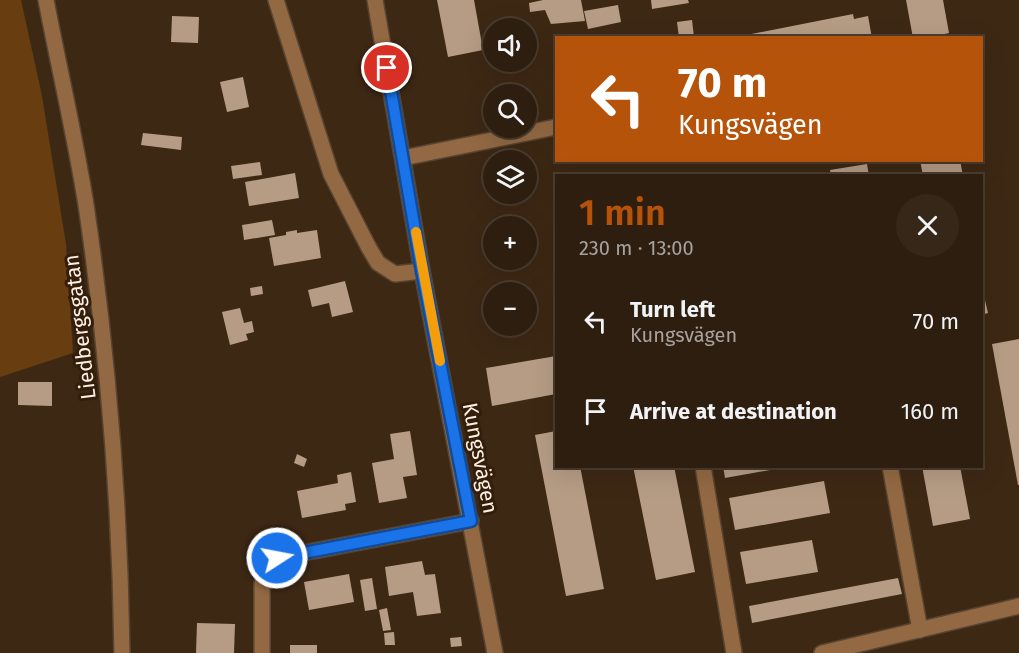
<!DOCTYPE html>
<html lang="en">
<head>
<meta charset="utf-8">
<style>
	body { margin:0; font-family:"Fira Sans",sans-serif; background:#362718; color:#f1f3f6; height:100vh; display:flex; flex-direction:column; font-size:22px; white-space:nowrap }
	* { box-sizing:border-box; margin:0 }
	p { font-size:20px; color:#a7a29e }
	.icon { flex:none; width:33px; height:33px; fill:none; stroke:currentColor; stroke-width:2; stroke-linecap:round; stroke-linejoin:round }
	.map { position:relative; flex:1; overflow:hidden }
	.sheet { position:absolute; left:555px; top:174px; width:428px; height:294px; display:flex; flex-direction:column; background:#2e1e0f; border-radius:0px; box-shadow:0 6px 24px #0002,0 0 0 2px #493c2f }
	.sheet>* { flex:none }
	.guide { position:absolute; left:555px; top:36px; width:428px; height:126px; border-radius:0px; box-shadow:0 6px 24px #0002,0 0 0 2px #493c2f; background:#b45309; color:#fff; overflow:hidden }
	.buttons { position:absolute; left:483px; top:18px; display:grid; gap:12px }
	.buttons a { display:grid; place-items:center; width:54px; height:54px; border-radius:50%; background:#2e1e0f; box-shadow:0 6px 24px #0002,0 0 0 2px #493c2f; font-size:30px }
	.pin { position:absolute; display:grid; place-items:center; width:51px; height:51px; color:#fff; margin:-26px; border:3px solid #fff; border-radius:50%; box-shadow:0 2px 6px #0007 }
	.me { position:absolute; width:66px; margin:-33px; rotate:79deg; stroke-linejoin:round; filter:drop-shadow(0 0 4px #0008) }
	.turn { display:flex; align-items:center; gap:21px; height:126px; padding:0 24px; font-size:27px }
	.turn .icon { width:78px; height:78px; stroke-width:2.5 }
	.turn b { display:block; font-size:42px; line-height:51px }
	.round { display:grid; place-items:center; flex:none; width:63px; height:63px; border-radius:32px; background:#362718 }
	.overview { display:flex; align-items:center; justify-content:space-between; height:102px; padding:0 24px }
	h1 { font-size:36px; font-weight:600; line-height:45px; color:#b45309 }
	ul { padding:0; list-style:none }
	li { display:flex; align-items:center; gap:18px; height:90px; padding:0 24px }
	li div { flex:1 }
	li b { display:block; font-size:22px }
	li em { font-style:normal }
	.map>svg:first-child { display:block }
</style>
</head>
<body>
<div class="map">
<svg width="1019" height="653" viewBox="0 0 1019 653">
	<rect width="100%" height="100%" fill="#3d2814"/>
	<polygon fill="#683e11" points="0,0 21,0 42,96 66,244 73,353 0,377"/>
	<g fill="#b69c85">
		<polygon points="437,0 474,0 483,50 448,57"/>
		<polygon points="543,0 581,0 585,21 551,24 545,10 530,12 529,3"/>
		<polygon points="651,0 688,0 689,3 652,9"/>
		<polygon points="906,0 943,0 949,33 927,38 913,38"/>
		<polygon points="618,5 621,22 588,29 584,11"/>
		<polygon points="853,14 854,19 868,16 872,38 731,38"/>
		<polygon points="172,16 199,17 198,43 171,42"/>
		<polygon points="692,20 694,37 679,38 677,22"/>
		<polygon points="243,77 249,107 227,112 220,82"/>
		<polygon points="143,133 182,137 181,150 141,145"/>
		<polygon points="920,160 960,160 963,176 923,176"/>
		<polygon points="260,162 262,175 233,179 231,166"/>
		<polygon points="867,164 869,176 831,176 830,170"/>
		<polygon points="295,173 299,198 249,206 245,182"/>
		<polygon points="272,220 275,235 244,240 242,225"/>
		<polygon points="297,230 297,233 317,230 321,258 274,266 269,238 286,235 286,232"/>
		<polygon points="345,281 353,312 332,317 329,303 312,307 308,290"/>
		<polygon points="981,283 988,313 981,315"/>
		<polygon points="262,286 263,294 251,296 250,288"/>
		<polygon points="240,308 244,323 252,321 254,332 246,334 248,340 230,345 222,312"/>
		<polygon points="1019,339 1019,485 1018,485 992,344"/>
		<polygon points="556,356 556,394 492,406 486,368"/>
		<polygon points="18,382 52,382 52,406 18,405"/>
		<polygon points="410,431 417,475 403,477 407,498 379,503 372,463 394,459 390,434"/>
		<polygon points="556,431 556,466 580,466 604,589 566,596 535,435"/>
		<polygon points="297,454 307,459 304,467 294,463"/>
		<polygon points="633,466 674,466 695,572 656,580"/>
		<polygon points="723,466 781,466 781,468 725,478"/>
		<polygon points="922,466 960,466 970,519 933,526"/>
		<polygon points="351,472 356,502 345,504 346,510 302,518 297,491 338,483 337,475"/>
		<polygon points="824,481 830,513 735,530 729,498"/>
		<polygon points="812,540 818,572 746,584 740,552"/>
		<polygon points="422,561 425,575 435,574 441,613 417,616 413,592 389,596 385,567"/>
		<polygon points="349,574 354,602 309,610 304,582"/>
		<polygon points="372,578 377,609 365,611 360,580"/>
		<polygon points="898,578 902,594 752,623 749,606"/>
		<polygon points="387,608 391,630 383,631 379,610"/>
		<polygon points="197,623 235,624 234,653 196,653"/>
		<polygon points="394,632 395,645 385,645 384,633"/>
		<polygon points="461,637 462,646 451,647 450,638"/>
		<rect x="290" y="645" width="27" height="8"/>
	</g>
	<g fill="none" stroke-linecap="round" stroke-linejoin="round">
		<defs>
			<g id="minor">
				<polyline points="276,0 331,174 369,248 378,263 395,274 422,271"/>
				<polyline points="375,0 422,271 495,653"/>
				<polyline points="403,158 556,127"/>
				<polyline points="703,466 734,653"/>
				<polyline points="890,466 920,630"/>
				<polyline points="262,653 262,583 277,558 471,521"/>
				<polyline points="822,653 1019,606"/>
			</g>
			<path id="tertiary" d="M46,0C59,68 75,136 86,205C108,354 120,503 122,653"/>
		</defs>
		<use href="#minor" stroke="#584431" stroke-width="18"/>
		<use href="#tertiary" stroke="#584431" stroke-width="18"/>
		<use href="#minor" stroke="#936943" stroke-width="15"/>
		<use href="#tertiary" stroke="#936943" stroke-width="15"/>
	</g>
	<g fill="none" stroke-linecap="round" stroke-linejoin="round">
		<defs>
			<polyline id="route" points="277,558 471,521 422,271 387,68"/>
		</defs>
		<use href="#route" stroke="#114b97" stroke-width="15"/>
		<use href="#route" stroke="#1a73e8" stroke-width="10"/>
		<polyline stroke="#f59e0b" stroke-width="10" points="416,232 440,361"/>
	</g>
	<g text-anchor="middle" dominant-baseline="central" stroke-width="6" stroke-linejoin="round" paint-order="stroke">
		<g font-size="21" fill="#fdefe3" stroke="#321e0a">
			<text transform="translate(80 327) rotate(-97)">Liedbergsgatan</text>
			<text transform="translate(480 458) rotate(79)">Kungsvägen</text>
		</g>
	</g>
</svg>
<div class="buttons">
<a><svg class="icon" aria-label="sound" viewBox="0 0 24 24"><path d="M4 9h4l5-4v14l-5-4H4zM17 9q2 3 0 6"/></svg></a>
<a><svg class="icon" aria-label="search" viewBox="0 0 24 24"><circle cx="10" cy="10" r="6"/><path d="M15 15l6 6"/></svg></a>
<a><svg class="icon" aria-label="layers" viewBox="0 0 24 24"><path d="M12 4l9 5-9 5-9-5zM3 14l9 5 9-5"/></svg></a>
<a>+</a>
<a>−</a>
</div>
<div class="pin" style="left:387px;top:68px;background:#d93025"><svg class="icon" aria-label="arrive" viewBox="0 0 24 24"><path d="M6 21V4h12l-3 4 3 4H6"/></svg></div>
<svg class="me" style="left:277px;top:558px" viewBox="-20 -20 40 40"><circle r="17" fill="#1a73e8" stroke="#fff" stroke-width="3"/><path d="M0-11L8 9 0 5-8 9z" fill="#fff"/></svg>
<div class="guide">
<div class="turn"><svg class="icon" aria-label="left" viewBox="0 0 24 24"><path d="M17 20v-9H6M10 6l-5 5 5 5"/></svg><div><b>70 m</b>Kungsvägen</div></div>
</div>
<section class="sheet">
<div class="overview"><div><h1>1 min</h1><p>230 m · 13:00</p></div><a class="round"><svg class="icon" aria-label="close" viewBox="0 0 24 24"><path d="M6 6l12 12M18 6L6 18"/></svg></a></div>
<ul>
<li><svg class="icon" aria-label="left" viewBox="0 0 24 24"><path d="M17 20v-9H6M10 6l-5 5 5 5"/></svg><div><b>Turn left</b><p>Kungsvägen</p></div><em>70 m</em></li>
<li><svg class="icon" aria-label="arrive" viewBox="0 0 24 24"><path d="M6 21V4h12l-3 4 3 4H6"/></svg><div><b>Arrive at destination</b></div><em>160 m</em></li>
</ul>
</section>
</div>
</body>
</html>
